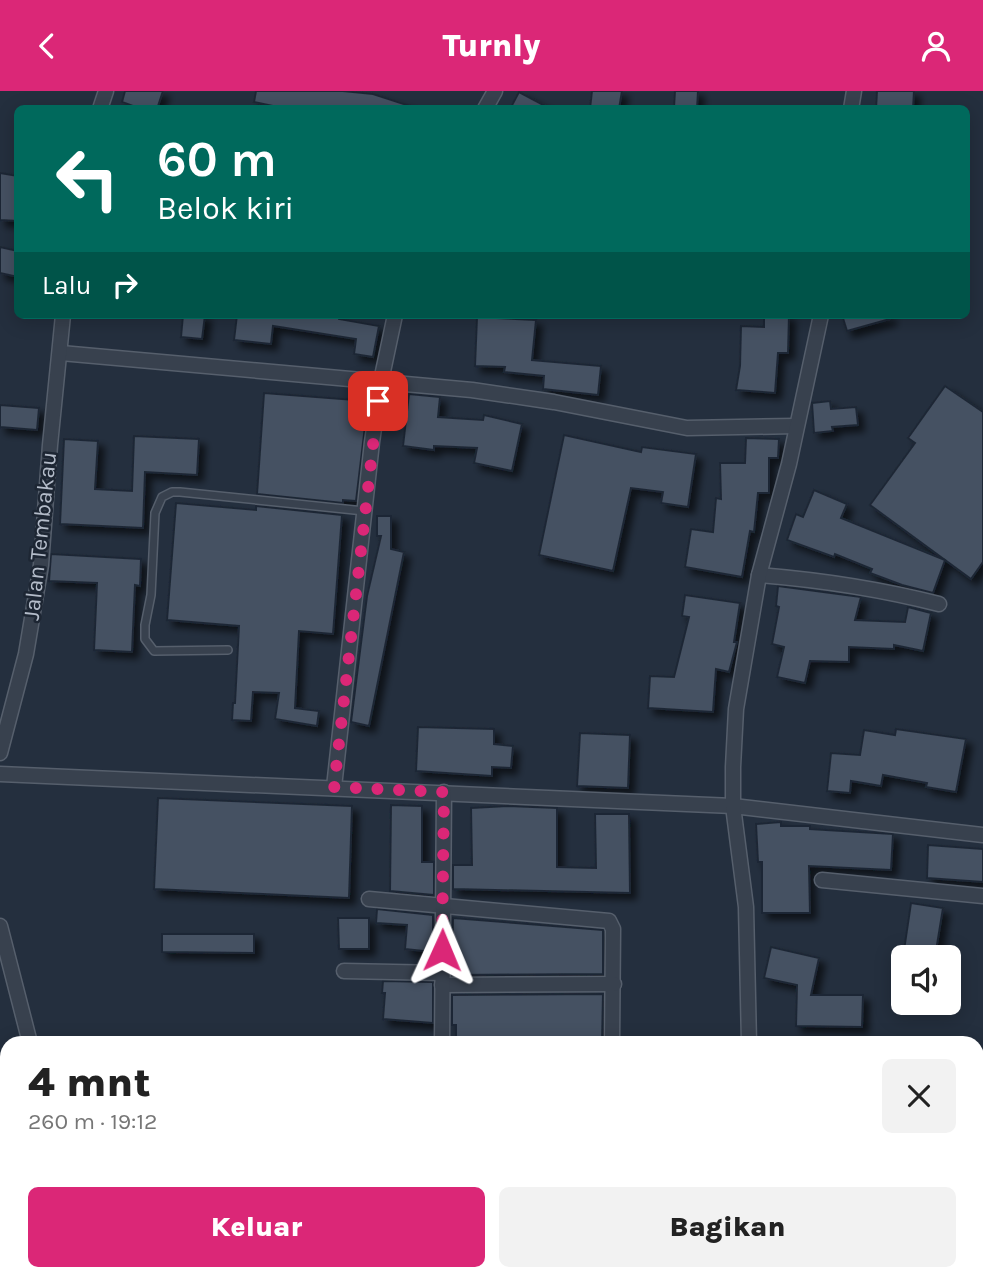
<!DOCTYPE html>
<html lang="id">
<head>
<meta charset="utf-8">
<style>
	body { margin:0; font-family:Karla,sans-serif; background:#f2f2f2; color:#222; height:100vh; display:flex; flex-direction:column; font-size:26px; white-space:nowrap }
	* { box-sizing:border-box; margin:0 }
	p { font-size:23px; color:#767676 }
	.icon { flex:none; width:38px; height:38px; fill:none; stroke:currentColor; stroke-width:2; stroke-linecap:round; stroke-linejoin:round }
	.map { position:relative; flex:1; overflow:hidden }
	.sheet { position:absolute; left:0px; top:945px; width:984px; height:245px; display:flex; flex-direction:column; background:#fff; border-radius:21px 21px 0 0; box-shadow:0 4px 18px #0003 }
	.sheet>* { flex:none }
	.banner { position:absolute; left:14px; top:14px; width:956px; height:214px; border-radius:10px; box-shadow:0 4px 18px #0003; background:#00695c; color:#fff; overflow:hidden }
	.fabs { position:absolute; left:891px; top:854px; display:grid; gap:14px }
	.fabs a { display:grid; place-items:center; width:70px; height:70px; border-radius:10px; background:#fff; box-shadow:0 4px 18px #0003; font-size:35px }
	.pin { position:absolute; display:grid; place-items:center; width:60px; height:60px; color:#fff; margin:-30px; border-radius:14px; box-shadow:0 4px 10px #0006 }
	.me { position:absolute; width:77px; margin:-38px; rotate:1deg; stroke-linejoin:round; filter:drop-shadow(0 0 5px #0008) }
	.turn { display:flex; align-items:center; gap:24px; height:147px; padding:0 28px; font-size:32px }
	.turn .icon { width:91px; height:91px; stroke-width:2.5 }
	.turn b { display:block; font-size:49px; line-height:60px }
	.then { display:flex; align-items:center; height:66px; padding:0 28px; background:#0003; gap:14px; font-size:26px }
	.round { display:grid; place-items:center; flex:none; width:74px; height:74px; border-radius:10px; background:#f2f2f2 }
	.headline { display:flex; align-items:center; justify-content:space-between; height:119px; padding:0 28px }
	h1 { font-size:42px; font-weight:800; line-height:52px }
	.primary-button { display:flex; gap:14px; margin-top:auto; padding:14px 28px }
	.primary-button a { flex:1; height:80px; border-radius:10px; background:#db2777; color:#fff; font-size:28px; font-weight:800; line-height:80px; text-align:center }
	.primary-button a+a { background:#f2f2f2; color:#222 }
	header { display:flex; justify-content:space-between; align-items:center; height:91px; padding:0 28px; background:#db2777; color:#fff; font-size:32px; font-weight:800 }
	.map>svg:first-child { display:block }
</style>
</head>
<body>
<header><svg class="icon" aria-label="back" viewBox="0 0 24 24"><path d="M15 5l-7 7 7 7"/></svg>Turnly<svg class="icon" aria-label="person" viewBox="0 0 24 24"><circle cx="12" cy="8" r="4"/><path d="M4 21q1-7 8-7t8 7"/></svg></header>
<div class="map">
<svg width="983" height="1190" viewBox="0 0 983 1190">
	<defs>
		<filter id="shadow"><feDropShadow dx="6" dy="6" stdDeviation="3.5" flood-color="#0009"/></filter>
	</defs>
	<rect width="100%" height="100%" fill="#242f3e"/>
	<g fill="#455162" stroke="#1f2835" stroke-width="2" filter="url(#shadow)">
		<polygon points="125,0 163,0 157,18 141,18 122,11"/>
		<polygon points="256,0 343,0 373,3 410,15 409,18 287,18 254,11"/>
		<polygon points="592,0 622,0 619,18 590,18"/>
		<polygon points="675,0 698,0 697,18 674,16"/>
		<polygon points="877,0 914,0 913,18 876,18"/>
		<polygon points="519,1 551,18 510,18"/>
		<polygon points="0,82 18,85 18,130 0,129"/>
		<polygon points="0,156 18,160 18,186 0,182"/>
		<polygon points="183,224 205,224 202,248 181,246"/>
		<polygon points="237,224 339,224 339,228 379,235 373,266 354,263 356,248 273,235 271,253 234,249"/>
		<polygon points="764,224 789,224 788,262 778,262 775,302 736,299 740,275 741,235 764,236"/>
		<polygon points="842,224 890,224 890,228 847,240"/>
		<polygon points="477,226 536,229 532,269 601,275 598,304 543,298 544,285 504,281 505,276 475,275"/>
		<polygon points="945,295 983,321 983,471 971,488 870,414 915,352 908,347"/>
		<polygon points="264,302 368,310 356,410 343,409 343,412 257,403"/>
		<polygon points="409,303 440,306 438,326 483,329 484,324 522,333 512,380 474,372 477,357 434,355 434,359 403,355"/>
		<polygon points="830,310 831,318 856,316 858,334 832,336 833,340 814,342 812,312"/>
		<polygon points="0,314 39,317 37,339 0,336"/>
		<polygon points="564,344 641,361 642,356 696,363 688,416 661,412 663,401 631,397 613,480 539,464"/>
		<polygon points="134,345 199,348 197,384 145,381 143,437 60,433 64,348 98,350 95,398 132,400"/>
		<polygon points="746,347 779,348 778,367 769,367 769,402 758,402 754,441 750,440 742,486 685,476 691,438 713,441 716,407 721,408 720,372 745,372"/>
		<polygon points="814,399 847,413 841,427 945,469 933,502 902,494 870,482 872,478 835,463 834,466 787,449 796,423 803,426"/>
		<polygon points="176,412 256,419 256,415 342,424 333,543 299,540 295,617 319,620 317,635 275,628 279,602 253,601 251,630 232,629 233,612 235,612 239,535 167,529"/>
		<polygon points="377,425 391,425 391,458 404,461 369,635 351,631 367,505 381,445 377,445"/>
		<polygon points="51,463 141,468 140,495 135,494 132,561 94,559 97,492 49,490"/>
		<polygon points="778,495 861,506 855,529 905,531 908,516 931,522 923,560 894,554 894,558 849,556 849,571 810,570 805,592 777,586 784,556 772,553 779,516 776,515"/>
		<polygon points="685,504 740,512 734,551 737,551 729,581 716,578 713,621 648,617 650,585 674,586 689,526 682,525"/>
		<polygon points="418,636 494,638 494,653 513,655 511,677 492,676 492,685 416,680"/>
		<polygon points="896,638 966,648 956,701 926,696 927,692 883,684 881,695 851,690 850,702 827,700 831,662 860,664 864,639 895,644"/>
		<polygon points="580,642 630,644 628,697 577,695"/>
		<polygon points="158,707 352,715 349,807 154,798"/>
		<polygon points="391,714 422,715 422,771 434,771 434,804 390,800"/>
		<polygon points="508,715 557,717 557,776 596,777 595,723 629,723 630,802 453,798 453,774 472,774 471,717"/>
		<polygon points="781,731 781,735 810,735 810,738 893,743 891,779 809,775 810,822 762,822 762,771 758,771 756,733"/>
		<polygon points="928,754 983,758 983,791 927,787"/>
		<polygon points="911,812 943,817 935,866 903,866"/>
		<polygon points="377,818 433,824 433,861 405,858 407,834 376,832"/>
		<polygon points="338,827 369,827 369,858 339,858"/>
		<polygon points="453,827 603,839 603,883 452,884"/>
		<polygon points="162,843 254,843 254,862 162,861"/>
		<polygon points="771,856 819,867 811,904 863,904 862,936 796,935 797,894 764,887"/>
		<polygon points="383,890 433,891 433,932 383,928 385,902 382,902"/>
		<polygon points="603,903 602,952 456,952 456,934 452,934 452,904"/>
	</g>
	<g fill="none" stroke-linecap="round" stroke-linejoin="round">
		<defs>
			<polyline id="lane" points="228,559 154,560 145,548 145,534 151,504 155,422 162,406 172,401 180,401 364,420"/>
			<g id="street">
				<polyline points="100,18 106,0"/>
				<polyline points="485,18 495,0"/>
				<polyline points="851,18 854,0"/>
				<polyline points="61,262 472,299 554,311 687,337 796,335"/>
				<path d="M759,484C821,489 880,498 939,513"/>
				<polyline points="0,662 26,563 41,474 50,354 63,224"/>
				<polyline points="0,683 733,715 983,744"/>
				<polyline points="334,696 372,351 381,290 395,224"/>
				<polyline points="822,789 983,805"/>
				<polyline points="369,808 609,830 613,838 612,952"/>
				<polyline points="0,835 30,952"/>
				<polyline points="344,880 442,882"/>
				<polyline points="442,894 614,893"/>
				<polyline points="442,952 444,701"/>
				<polyline points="749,952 746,816 733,715 733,676 736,618 759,484 789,373 821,224"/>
				<polyline points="173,1183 173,1190"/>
				<polyline points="283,1183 283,1190"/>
				<polyline points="446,1183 447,1190"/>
				<polyline points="529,1183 529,1190"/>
				<polyline points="754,1183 754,1190"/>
				<polyline points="47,1190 47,1183"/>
			</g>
		</defs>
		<use href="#lane" stroke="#565f6c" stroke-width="10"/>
		<use href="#street" stroke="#565f6c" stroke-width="17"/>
		<use href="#lane" stroke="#38414e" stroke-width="7"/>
		<use href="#street" stroke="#38414e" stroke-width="14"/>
	</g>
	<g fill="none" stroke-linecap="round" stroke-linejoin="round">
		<polyline stroke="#db2777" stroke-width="12" stroke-dasharray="0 21.6" points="378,310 334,696 444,701 442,859"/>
	</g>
	<g text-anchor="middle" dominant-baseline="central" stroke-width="5" stroke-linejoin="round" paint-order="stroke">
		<g font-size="23" fill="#b4bcc9" stroke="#1d2633">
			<text transform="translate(40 445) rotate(-84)">Jalan Tembakau</text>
		</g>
	</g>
</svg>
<div class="fabs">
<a><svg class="icon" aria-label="sound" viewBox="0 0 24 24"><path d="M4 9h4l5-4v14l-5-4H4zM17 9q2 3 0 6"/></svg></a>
</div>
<div class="pin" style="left:378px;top:310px;background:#d93025"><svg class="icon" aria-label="arrive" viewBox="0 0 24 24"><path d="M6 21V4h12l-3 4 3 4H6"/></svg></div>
<svg class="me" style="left:442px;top:859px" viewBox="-20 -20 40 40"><path d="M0-17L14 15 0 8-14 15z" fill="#db2777" stroke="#fff" stroke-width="4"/></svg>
<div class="banner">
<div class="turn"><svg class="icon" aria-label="left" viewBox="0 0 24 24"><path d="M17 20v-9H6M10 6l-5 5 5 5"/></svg><div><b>60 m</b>Belok kiri</div></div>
<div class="then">Lalu<svg class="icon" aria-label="right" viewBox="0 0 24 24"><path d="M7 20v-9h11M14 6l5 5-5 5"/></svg></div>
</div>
<section class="sheet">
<div class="headline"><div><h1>4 mnt</h1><p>260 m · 19:12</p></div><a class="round"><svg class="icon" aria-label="close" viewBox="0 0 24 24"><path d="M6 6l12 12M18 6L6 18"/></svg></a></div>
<div class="primary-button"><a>Keluar</a><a>Bagikan</a></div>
</section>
</div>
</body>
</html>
